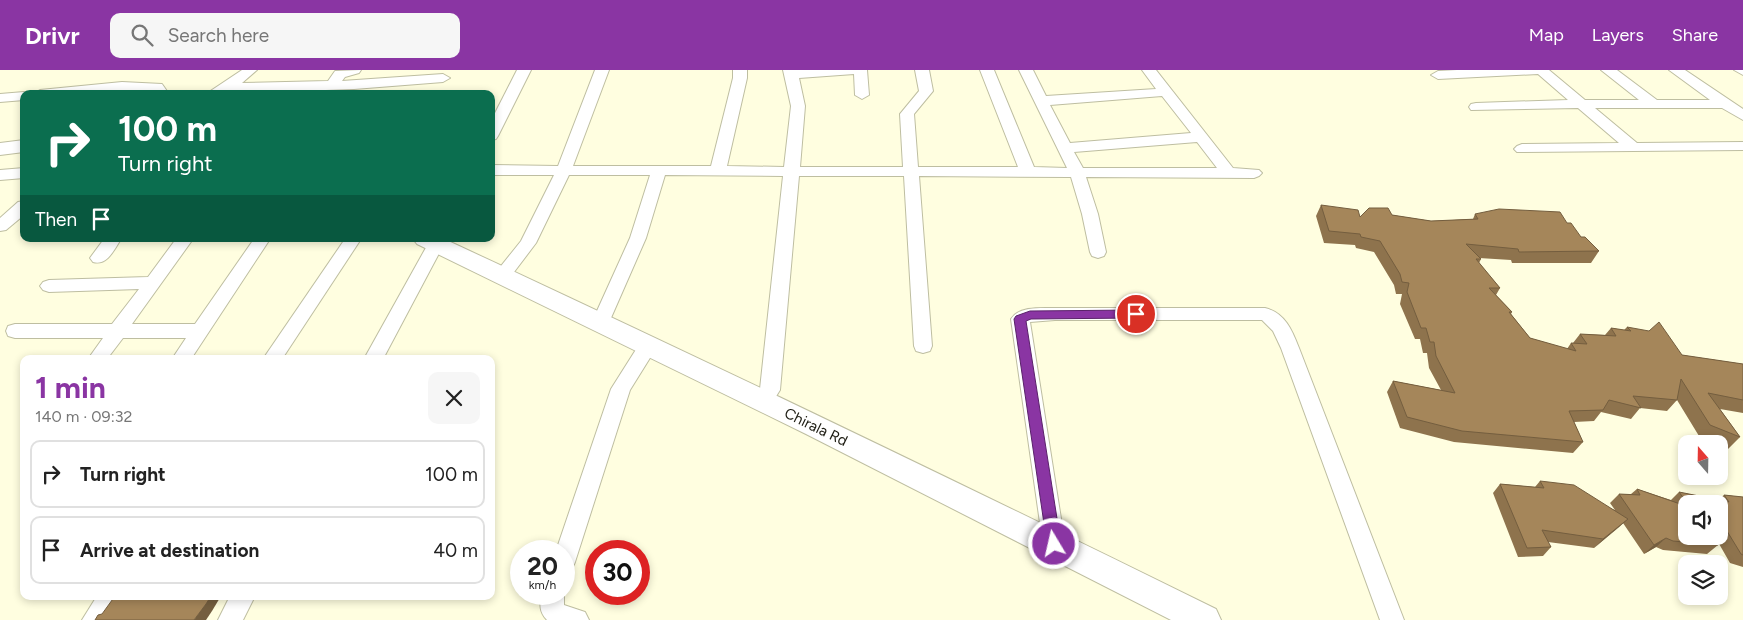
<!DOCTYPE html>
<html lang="en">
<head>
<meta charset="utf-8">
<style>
	body { margin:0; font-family:Figtree,sans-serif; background:#f6f6f6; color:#222; height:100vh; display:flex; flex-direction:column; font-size:19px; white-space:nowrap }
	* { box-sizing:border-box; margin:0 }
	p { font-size:16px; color:#767676 }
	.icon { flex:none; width:28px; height:28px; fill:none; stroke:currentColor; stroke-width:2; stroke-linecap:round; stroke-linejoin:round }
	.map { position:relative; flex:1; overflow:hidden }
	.drawer { position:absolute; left:20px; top:285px; width:475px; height:245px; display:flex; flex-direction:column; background:#fff; border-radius:10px; box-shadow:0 2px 8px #0003 }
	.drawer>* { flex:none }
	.top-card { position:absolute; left:20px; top:20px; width:475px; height:152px; border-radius:10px; box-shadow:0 2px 8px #0003; background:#0b6e4f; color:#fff; overflow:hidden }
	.needle { width:32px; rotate:340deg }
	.tools { position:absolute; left:1678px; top:365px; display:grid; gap:10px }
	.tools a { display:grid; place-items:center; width:50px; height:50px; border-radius:10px; background:#fff; box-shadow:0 2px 8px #0003; font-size:25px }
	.speed { position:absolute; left:510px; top:470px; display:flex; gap:10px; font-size:25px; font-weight:700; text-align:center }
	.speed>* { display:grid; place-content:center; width:65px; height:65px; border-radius:50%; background:#fff; box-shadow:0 2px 8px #0003; line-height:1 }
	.speed small { font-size:12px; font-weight:400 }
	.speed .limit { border:8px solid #d22; background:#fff; color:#111 }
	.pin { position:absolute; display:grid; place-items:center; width:42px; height:42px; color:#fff; margin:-21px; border:2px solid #fff; border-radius:50%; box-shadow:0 1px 5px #0007 }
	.me { position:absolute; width:55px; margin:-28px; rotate:351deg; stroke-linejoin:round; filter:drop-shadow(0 0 4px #0008) }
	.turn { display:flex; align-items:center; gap:18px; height:105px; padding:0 15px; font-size:22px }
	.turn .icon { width:65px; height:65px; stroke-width:2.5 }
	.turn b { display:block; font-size:35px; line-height:42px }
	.then { display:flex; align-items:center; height:48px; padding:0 15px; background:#0003; gap:10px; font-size:19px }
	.round { display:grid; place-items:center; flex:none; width:52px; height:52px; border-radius:10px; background:#f6f6f6 }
	.headline { display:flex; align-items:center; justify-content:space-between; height:85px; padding:0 15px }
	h1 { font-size:30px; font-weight:700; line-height:38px; color:#8a35a3 }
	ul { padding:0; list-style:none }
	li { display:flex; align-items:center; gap:15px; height:68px; margin:0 10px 8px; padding:0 5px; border:2px solid #e0e0e0; border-radius:10px }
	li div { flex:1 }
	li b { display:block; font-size:19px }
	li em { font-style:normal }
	header { display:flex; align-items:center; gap:30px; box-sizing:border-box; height:70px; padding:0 25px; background:#8a35a3; color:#fff }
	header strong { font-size:24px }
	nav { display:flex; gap:28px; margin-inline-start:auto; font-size:18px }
	.search { width:350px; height:45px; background:#f6f6f6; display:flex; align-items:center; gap:12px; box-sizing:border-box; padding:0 18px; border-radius:10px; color:#767676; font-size:19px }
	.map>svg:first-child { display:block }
</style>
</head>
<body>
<header>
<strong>Drivr</strong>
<div class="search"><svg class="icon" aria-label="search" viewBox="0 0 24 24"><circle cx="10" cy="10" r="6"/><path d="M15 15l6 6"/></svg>Search here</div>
<nav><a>Map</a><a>Layers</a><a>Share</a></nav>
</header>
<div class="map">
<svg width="1743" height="550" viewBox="0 0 1743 550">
	<rect width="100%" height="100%" fill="#fffee0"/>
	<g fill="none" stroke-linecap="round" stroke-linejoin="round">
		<defs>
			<g id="minor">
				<polygon points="242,0 257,0 242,13 328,11 335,1 361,0 359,3 345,7 342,11 443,4 450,8 443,12 354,19 206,24"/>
				<polygon points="517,0 531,0 498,66 496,69 491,70 491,51"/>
				<path d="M595,0H609L573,96H711L733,8V0H747V8L727,96L784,97L791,36L783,0H867L869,25L862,29L855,25L854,4L799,8L805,36L800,97H903L900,44L919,21L915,0H929L933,21L914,44L918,97H1018L980,0H994L1034,97L1067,98L1019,0H1033L1046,26L1156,19L1142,0H1156L1233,98L1259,100L1262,103L1259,106L1254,108L1086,107L1098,144L1106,182L1104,186L1098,188L1092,186L1090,182L1082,144L1071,107L919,106L932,276L930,281L923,283L916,281L914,276L904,106H799L780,320L770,336L763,339L756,336L753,331L760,319L783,106L665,105L646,168L607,257L601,258L595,257L592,252L630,168L650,105H569L536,173L508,210L502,212L496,210L493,206L521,171L554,105H491V95L558,96ZM1162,26L1191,63L1070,73L1050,35ZM1197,72L1217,98H1083L1074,82Z"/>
				<polygon points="1457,0 1549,0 1585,30 1639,30 1601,0 1617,0 1657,30 1710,30 1669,0 1685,0 1743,39 1743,50 1722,38 1595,38 1637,73 1743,72 1743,80 1517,82 1514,79 1517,76 1522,74 1619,73 1578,38 1471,40 1469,37 1471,34 1476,33 1568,30 1538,4 1438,9 1431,5 1438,1"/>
				<polygon points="1734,0 1743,0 1743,5"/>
				<polygon points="122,12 162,14 169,24 122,20 85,24 33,24 40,20"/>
				<polygon points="24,22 29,24 24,24 24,30 0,32 0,24"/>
				<polygon points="24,98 24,108 0,110 0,100"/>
				<polygon points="24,131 24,145 6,160 0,161 0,148 18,132"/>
				<path d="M104,169H121C114,180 107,196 93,192L90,188Z"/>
				<polygon points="176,169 193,169 132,254 195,254 254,169 270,169 191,289 172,289 186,268 123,268 107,289 88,289 103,268 15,268 8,266 6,261 8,256 15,254 112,254 139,219 49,222 43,220 40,216 43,212 49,210 148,207"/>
				<polygon points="345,169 361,169 282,289 263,289"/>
				<polygon points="437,169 442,170 444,174 383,289 364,289 428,174 430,170"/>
				<path d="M1055,238H1265C1285,243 1292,260 1299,278L1404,550H1380L1281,278L1273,261L1262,250H1055L1030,252L1065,474L1062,481L1054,484L1046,481L1043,474L1011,249C1019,236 1041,238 1055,238Z"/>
				<polygon points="649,268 656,270 658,275 630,320 575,492 572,499 564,502 564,481 556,481 611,319 642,270"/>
				<path d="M564,522V535L585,542L589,550H547C539,542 540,534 541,524H564Z"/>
				<polygon points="97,526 123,526 108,550 82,550"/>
				<polygon points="230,526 255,526 243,550 218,550"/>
			</g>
			<g id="secondary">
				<polygon points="24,70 24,82 0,85 0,73"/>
				<path d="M413,169H444C703,289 960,413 1216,539L1221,550H1171L806,364L417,174Z"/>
			</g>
		</defs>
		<use href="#minor" stroke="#bebea1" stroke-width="2"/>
		<use href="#secondary" stroke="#bebea1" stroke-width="2"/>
		<use href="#minor" fill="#fff" fill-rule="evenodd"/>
		<use href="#secondary" fill="#fff" fill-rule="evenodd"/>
	</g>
	<g fill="#8e734d" fill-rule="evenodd">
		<polygon points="1321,135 1360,147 1392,145 1431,151 1473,149 1475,144 1567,153 1581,167 1599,181 1591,193 1512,193 1511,190 1479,188 1481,189 1479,193 1500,218 1496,225 1512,242 1511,244 1530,268 1567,279 1571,273 1573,273 1580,264 1605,265 1611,258 1624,260 1627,257 1682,285 1743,294 1743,343 1720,339 1740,367 1728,379 1719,375 1719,374 1717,374 1699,366 1677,330 1667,341 1640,338 1631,349 1601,342 1594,351 1574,352 1583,372 1573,383 1454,372 1400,358 1387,322 1393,311 1441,320 1429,298 1427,283 1423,283 1420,269 1415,269 1400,234 1402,224 1396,224 1394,215 1374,182 1356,178 1355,175 1324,173 1316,146"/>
		<path d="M1540,411L1615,440L1610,433L1619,424H1631L1637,419L1671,430L1679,422L1718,430L1724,425L1743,427V497L1730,493L1718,472V475L1707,484L1663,480L1656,477L1644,484L1623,453L1594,478L1548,472L1551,477L1543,486L1518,487L1493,423L1500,414L1535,417ZM1686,434H1719V466H1686Z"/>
	</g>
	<g fill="#745e3f">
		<polygon points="1628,449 1618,458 1594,478 1603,469"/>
		<polygon points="1666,468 1656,477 1644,484 1654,475"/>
		<polygon points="211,526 221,526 212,541 206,550 194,550"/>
	</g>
	<g fill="#a5865a" stroke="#745e3f">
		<polygon points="1321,135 1358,140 1360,147 1369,138 1388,138 1392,145 1431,151 1478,149 1475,144 1499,139 1560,142 1567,153 1571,153 1581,167 1585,167 1599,181 1519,182 1518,179 1466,174 1481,189 1476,189 1500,218 1489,218 1512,242 1509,242 1530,268 1576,281 1571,273 1587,274 1580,264 1616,266 1611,258 1631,261 1627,257 1649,261 1659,252 1682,285 1743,294 1743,330 1708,323 1740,367 1710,355 1681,309 1677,330 1633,326 1641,338 1609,330 1603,340 1569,341 1583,372 1462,361 1407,347 1393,311 1455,323 1436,286 1434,272 1430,272 1426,258 1421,258 1407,222 1409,213 1402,212 1400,204 1380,171 1361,167 1360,164 1329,161"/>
		<polygon points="1540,411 1574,415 1628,449 1603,469 1542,460 1551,477 1527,478 1500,414 1544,418"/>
		<polygon points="1637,419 1686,436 1686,466 1718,466 1718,475 1673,471 1666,468 1654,475 1619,424 1640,425"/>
		<polygon points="1679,422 1729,432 1724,425 1743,427 1743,485 1741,484 1719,448 1719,434 1688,434"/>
		<polygon points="115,526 211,526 206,534 194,550 95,550 98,545 102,544"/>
	</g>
	<polygon fill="#8a35a3" stroke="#5a226a" points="1136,240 1142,244 1136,248 1031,249 1026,251 1061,474 1059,478 1054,479 1049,478 1047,474 1014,249 1016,246 1030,241"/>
	<g text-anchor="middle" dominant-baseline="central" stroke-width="5" stroke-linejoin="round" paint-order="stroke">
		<g font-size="15" fill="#1b1a10" stroke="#fff">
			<text transform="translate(816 357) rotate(26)">Chirala Rd</text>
		</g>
	</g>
</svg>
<div class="tools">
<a><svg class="needle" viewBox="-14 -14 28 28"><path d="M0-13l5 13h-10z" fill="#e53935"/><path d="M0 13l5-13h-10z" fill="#767676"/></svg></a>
<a><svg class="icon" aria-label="sound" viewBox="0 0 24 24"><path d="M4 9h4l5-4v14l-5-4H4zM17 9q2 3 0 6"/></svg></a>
<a><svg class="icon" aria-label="layers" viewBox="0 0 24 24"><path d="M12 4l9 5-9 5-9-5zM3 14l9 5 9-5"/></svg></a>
</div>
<div class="speed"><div>20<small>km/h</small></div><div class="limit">30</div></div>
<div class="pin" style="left:1136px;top:244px;background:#d93025"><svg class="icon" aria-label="arrive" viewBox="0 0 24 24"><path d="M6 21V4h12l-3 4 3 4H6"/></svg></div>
<svg class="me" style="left:1054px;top:474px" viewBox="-20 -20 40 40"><circle r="17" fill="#8a35a3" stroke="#fff" stroke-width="3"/><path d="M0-11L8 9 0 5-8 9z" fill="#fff"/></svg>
<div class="top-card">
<div class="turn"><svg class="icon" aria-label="right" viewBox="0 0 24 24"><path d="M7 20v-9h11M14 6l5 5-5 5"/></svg><div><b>100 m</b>Turn right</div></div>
<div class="then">Then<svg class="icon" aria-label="arrive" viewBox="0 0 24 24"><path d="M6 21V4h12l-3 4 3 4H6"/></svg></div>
</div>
<section class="drawer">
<div class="headline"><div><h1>1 min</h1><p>140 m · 09:32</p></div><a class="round"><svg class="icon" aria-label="close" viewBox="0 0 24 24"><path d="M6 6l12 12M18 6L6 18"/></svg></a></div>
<ul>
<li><svg class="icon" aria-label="right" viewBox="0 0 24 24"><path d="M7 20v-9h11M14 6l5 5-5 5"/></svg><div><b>Turn right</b></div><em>100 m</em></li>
<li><svg class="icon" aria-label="arrive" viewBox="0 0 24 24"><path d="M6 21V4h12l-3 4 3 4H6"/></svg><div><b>Arrive at destination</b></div><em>40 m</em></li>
</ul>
</section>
</div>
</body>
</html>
